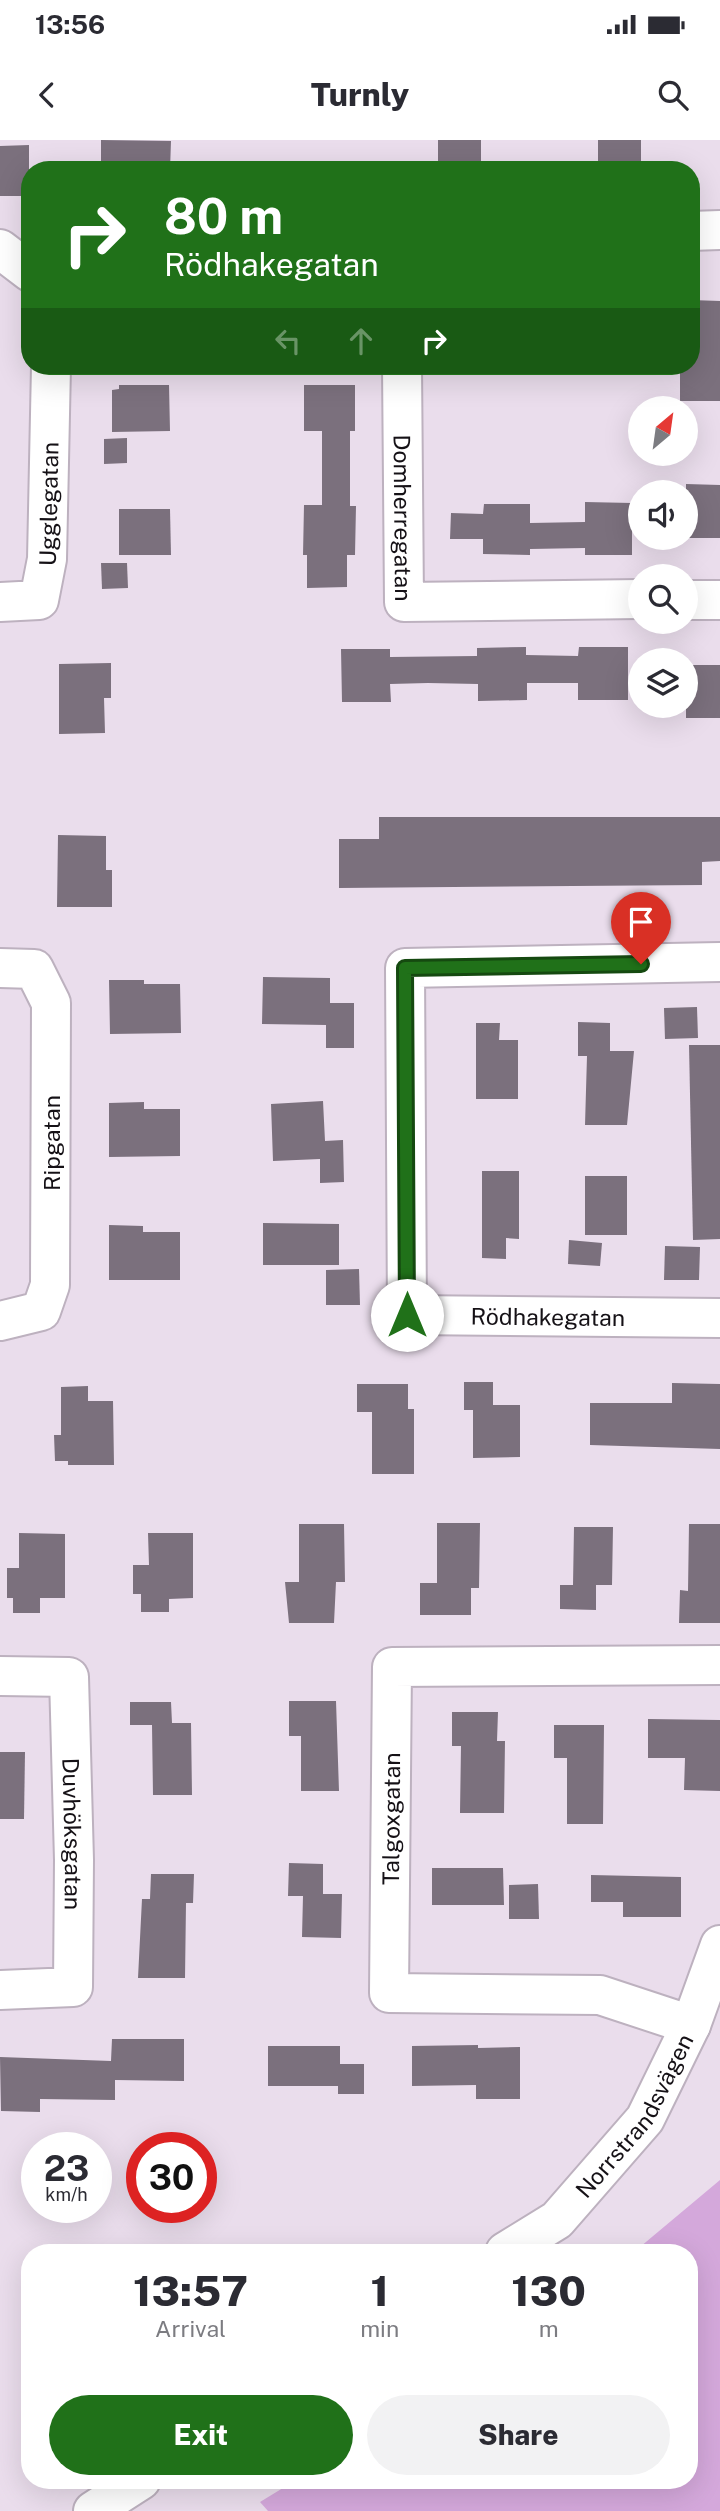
<!DOCTYPE html>
<html lang="en">
<head>
<meta charset="utf-8">
<style>
	body { margin:0; font-family:"Public Sans",sans-serif; background:#f2f2f3; color:#2b2b33; height:100vh; display:flex; flex-direction:column; font-size:26px; white-space:nowrap }
	* { box-sizing:border-box; margin:0 }
	p { font-size:23px; color:#7c7c81 }
	.icon { flex:none; width:38px; height:38px; fill:none; stroke:currentColor; stroke-width:2; stroke-linecap:round; stroke-linejoin:round }
	.map { position:relative; flex:1; overflow:hidden }
	.details { position:absolute; left:21px; top:2104px; width:677px; height:245px; display:flex; flex-direction:column; background:#fff; border-radius:28px; box-shadow:0 7px 28px #0002 }
	.details>* { flex:none }
	.hud { position:absolute; left:21px; top:21px; width:679px; height:214px; border-radius:28px; box-shadow:0 7px 28px #0002; background:#207119; color:#fff; overflow:hidden }
	.needle { width:46px; rotate:29deg }
	.fabs { position:absolute; left:628px; top:256px; display:grid; gap:14px }
	.fabs a { display:grid; place-items:center; width:70px; height:70px; border-radius:50%; background:#fff; box-shadow:0 7px 28px #0002; font-size:35px }
	.speed { position:absolute; left:21px; top:1992px; display:flex; gap:14px; font-size:35px; font-weight:700; text-align:center }
	.speed>* { display:grid; place-content:center; width:91px; height:91px; border-radius:50%; background:#fff; box-shadow:0 7px 28px #0002; line-height:1 }
	.speed small { font-size:18px; font-weight:400 }
	.speed .limit { border:10px solid #d22; background:#fff; color:#111 }
	.pin { position:absolute; display:grid; place-items:center; width:60px; height:60px; color:#fff; margin:-72px -30px; border-radius:50% 50% 50% 0; rotate:-45deg; box-shadow:0 0 7px #0007 }
	.pin .icon { rotate:45deg }
	.me { position:absolute; width:77px; margin:-38px; rotate:0deg; stroke-linejoin:round; filter:drop-shadow(0 0 5px #0008) }
	.turn { display:flex; align-items:center; gap:24px; height:147px; padding:0 28px; font-size:32px }
	.turn .icon { width:91px; height:91px; stroke-width:2.5 }
	.turn b { display:block; font-size:49px; line-height:60px }
	.lanes { display:flex; align-items:center; height:66px; padding:0 28px; background:#0003; justify-content:center; gap:35px; direction:ltr }
	.lanes .off { opacity:.35 }
	.eta { display:flex; justify-content:space-evenly; align-items:center; height:119px; text-align:center }
	.eta b { font-size:42px; font-weight:800; line-height:49px }
	.action { display:flex; gap:14px; margin-top:auto; padding:14px 28px }
	.action a { flex:1; height:80px; border-radius:42px; background:#207119; color:#fff; font-size:28px; font-weight:800; line-height:80px; text-align:center }
	.action a+a { background:#f2f2f3; color:#2b2b33 }
	.status { display:flex; justify-content:space-between; align-items:center; height:49px; padding:0 35px; background:#fff; direction:ltr }
	.status svg { height:19px; fill:currentColor }
	header { display:flex; justify-content:space-between; align-items:center; height:91px; padding:0 28px; background:#fff; font-size:32px; font-weight:800 }
	.map>svg:first-child { display:block }
</style>
</head>
<body>
<div class="status"><b>13:56</b><svg viewBox="0 0 49 12"><path d="M0 12V9h3v3zM5 12V6h3v6zM10 12V3h3v9zM15 12V0h3v12zM26 1h20v11H26zM47 4h2v5h-2z"/></svg></div>
<header><svg class="icon" aria-label="back" viewBox="0 0 24 24"><path d="M15 5l-7 7 7 7"/></svg>Turnly<svg class="icon" aria-label="search" viewBox="0 0 24 24"><circle cx="10" cy="10" r="6"/><path d="M15 15l6 6"/></svg></header>
<div class="map">
<svg width="720" height="2371" viewBox="0 0 720 2371">
	<rect width="100%" height="100%" fill="#eaddec"/>
	<polygon fill="#d4a8db" points="720,2040 720,2371 268,2371 260,2362 296,2340 690,2340 690,2112 634,2112"/>
	<g fill="#7b707d">
		<polygon points="101,0 171,1 170,30 118,30 119,25 101,25"/>
		<rect x="438" y="0" width="43" height="30"/>
		<polygon points="598,0 641,0 641,26 637,30 598,30"/>
		<polygon points="29,5 29,56 0,56 0,6"/>
		<polygon points="691,160 720,161 720,261 680,261 680,226 691,226"/>
		<polygon points="119,245 169,245 170,291 112,292 112,250 119,249"/>
		<polygon points="304,245 355,245 355,291 350,291 350,366 356,366 355,415 347,415 347,447 307,448 307,415 303,415 304,365 322,365 322,291 304,291"/>
		<polygon points="127,298 127,323 104,324 104,299"/>
		<polygon points="686,344 720,345 720,398 686,398"/>
		<polygon points="585,362 632,363 632,415 585,415 585,408 530,409 530,415 483,414 483,399 450,399 451,373 483,374 484,364 530,364 530,383 585,382"/>
		<polygon points="119,369 170,369 171,415 119,415"/>
		<polygon points="101,423 127,423 128,448 102,449"/>
		<polygon points="526,507 526,515 578,516 579,507 628,507 628,560 578,560 578,543 527,543 527,560 478,561 478,544 428,543 390,544 391,562 342,562 341,509 390,509 390,517 477,516 477,508"/>
		<polygon points="111,523 111,558 104,558 105,593 59,594 59,524"/>
		<rect x="686" y="525" width="34" height="53"/>
		<polygon points="379,677 720,677 720,721 702,722 702,745 339,748 339,699 379,699"/>
		<polygon points="58,695 106,696 106,730 112,730 112,767 57,767"/>
		<polygon points="263,837 330,838 330,863 354,863 354,908 326,908 326,885 262,884"/>
		<polygon points="109,840 144,840 144,844 180,844 181,893 110,894"/>
		<polygon points="697,867 698,898 665,899 664,868"/>
		<polygon points="578,882 610,883 610,911 634,911 627,985 585,985 587,916 578,916"/>
		<polygon points="476,883 500,883 499,900 518,900 518,959 476,959"/>
		<polygon points="689,905 720,905 720,1099 693,1100"/>
		<polygon points="323,961 325,1001 343,1000 344,1042 320,1043 320,1019 273,1021 271,964"/>
		<polygon points="144,962 144,969 180,969 180,1016 109,1017 109,963"/>
		<polygon points="482,1031 519,1031 519,1099 506,1098 506,1119 482,1118"/>
		<rect x="585" y="1036" width="42" height="59"/>
		<polygon points="263,1083 339,1084 339,1125 263,1125"/>
		<polygon points="109,1085 143,1086 143,1092 180,1092 180,1140 109,1140"/>
		<polygon points="569,1100 602,1103 600,1126 568,1124"/>
		<polygon points="665,1106 700,1107 699,1140 664,1140"/>
		<polygon points="359,1129 360,1165 326,1165 326,1130"/>
		<polygon points="464,1242 493,1242 493,1265 520,1265 520,1317 473,1318 473,1270 464,1270"/>
		<polygon points="672,1243 720,1244 720,1309 590,1305 590,1263 672,1263"/>
		<polygon points="357,1244 408,1244 408,1269 414,1269 414,1334 372,1334 372,1272 357,1272"/>
		<polygon points="88,1246 88,1261 113,1261 114,1325 68,1325 68,1321 55,1321 54,1295 61,1295 61,1247"/>
		<polygon points="437,1383 480,1383 479,1448 471,1448 471,1475 420,1475 420,1443 437,1443"/>
		<polygon points="299,1384 344,1384 345,1442 336,1442 334,1483 289,1483 285,1442 299,1442"/>
		<polygon points="689,1384 720,1384 720,1483 679,1483 680,1450 688,1451"/>
		<polygon points="574,1387 613,1387 612,1445 596,1445 596,1470 560,1469 560,1445 573,1445"/>
		<polygon points="19,1393 65,1394 65,1458 40,1458 40,1473 13,1473 13,1458 7,1458 7,1428 19,1428"/>
		<polygon points="148,1393 193,1393 193,1458 169,1459 169,1472 141,1472 141,1454 133,1454 133,1425 149,1425"/>
		<polygon points="289,1561 336,1561 339,1651 301,1651 301,1596 289,1596"/>
		<polygon points="130,1562 171,1562 172,1583 191,1583 192,1655 153,1655 152,1585 130,1585"/>
		<polygon points="452,1572 498,1572 497,1601 505,1601 504,1673 460,1673 461,1606 452,1606"/>
		<polygon points="648,1579 720,1580 720,1651 684,1650 685,1618 648,1618"/>
		<polygon points="554,1585 604,1585 603,1684 567,1684 567,1618 554,1618"/>
		<polygon points="0,1612 25,1612 24,1679 0,1679"/>
		<polygon points="289,1723 323,1724 323,1754 342,1754 341,1798 302,1797 303,1756 288,1756"/>
		<polygon points="432,1728 503,1728 504,1765 432,1765"/>
		<polygon points="151,1734 194,1734 193,1763 186,1763 185,1838 138,1838 142,1759 150,1759"/>
		<polygon points="591,1735 681,1737 681,1777 623,1777 623,1762 591,1762"/>
		<polygon points="538,1744 539,1779 509,1779 509,1745"/>
		<polygon points="112,1899 184,1899 184,1941 115,1940 115,1960 40,1959 40,1972 1,1971 0,1917 111,1921"/>
		<polygon points="478,1905 478,1908 520,1907 520,1959 476,1959 476,1945 412,1946 412,1906"/>
		<polygon points="268,1906 340,1906 340,1924 364,1924 364,1954 338,1954 338,1946 268,1946"/>
	</g>
	<g fill="none" stroke-linecap="round" stroke-linejoin="round">
		<defs>
			<g id="minor">
				<polyline points="691,91 720,90"/>
				<polyline points="0,109 30,132"/>
				<path id="s1" d="M402,226L404,462L640,459"/>
				<polyline points="686,460 720,460"/>
				<path id="s2" d="M0,462L39,460L47,419L51,226"/>
				<path id="s3" d="M720,822L405,828L407,1175L720,1178"/>
				<polyline points="0,828 34,829 51,863 50,1145 41,1171 0,1181"/>
				<path id="s4" d="M0,1536L69,1537L74,1720L73,1847L0,1850"/>
				<path id="s5" d="M691,1885L600,1855L389,1853L392,1527L720,1525"/>
				<path id="s6" d="M505,2112L557,2080L645,1979L691,1885L720,1805"/>
				<polyline points="93,2371 141,2340"/>
			</g>
		</defs>
		<use href="#minor" stroke="#bdb1bf" stroke-width="42"/>
		<use href="#minor" stroke="#fff" stroke-width="38"/>
	</g>
	<g fill="none" stroke-linecap="round" stroke-linejoin="round">
		<defs>
			<polyline id="route" points="407,1175 405,828 641,824"/>
		</defs>
		<use href="#route" stroke="#154910" stroke-width="18"/>
		<use href="#route" stroke="#207119" stroke-width="12"/>
	</g>
	<g text-anchor="middle" dominant-baseline="central" stroke-width="5" stroke-linejoin="round" paint-order="stroke">
		<g font-size="23" fill="#151116" stroke="#fff">
			<text stroke="none"><textPath href="#s2" startOffset="136">Ugglegatan</textPath></text>
			<text stroke="none"><textPath href="#s1" startOffset="152">Domherregatan</textPath></text>
			<text transform="translate(51 1003) rotate(-90)">Ripgatan</text>
			<text stroke="none"><textPath href="#s3" startOffset="803">Rödhakegatan</textPath></text>
			<text stroke="none"><textPath href="#s5" startOffset="481">Talgoxgatan</textPath></text>
			<text stroke="none"><textPath href="#s4" startOffset="226">Duvhöksgatan</textPath></text>
			<text stroke="none"><textPath href="#s6" startOffset="192">Norrstrandsvägen</textPath></text>
		</g>
	</g>
</svg>
<div class="fabs">
<a><svg class="needle" viewBox="-14 -14 28 28"><path d="M0-13l5 13h-10z" fill="#e53935"/><path d="M0 13l5-13h-10z" fill="#7c7c81"/></svg></a>
<a><svg class="icon" aria-label="sound" viewBox="0 0 24 24"><path d="M4 9h4l5-4v14l-5-4H4zM17 9q2 3 0 6"/></svg></a>
<a><svg class="icon" aria-label="search" viewBox="0 0 24 24"><circle cx="10" cy="10" r="6"/><path d="M15 15l6 6"/></svg></a>
<a><svg class="icon" aria-label="layers" viewBox="0 0 24 24"><path d="M12 4l9 5-9 5-9-5zM3 14l9 5 9-5"/></svg></a>
</div>
<div class="speed"><div>23<small>km/h</small></div><div class="limit">30</div></div>
<div class="pin" style="left:641px;top:824px;background:#d93025"><svg class="icon" aria-label="arrive" viewBox="0 0 24 24"><path d="M6 21V4h12l-3 4 3 4H6"/></svg></div>
<svg class="me" style="left:407px;top:1175px" viewBox="-20 -20 40 40"><circle r="19" fill="#fff"/><path d="M0-13L10 11 0 6-10 11z" fill="#207119"/></svg>
<div class="hud">
<div class="turn"><svg class="icon" aria-label="right" viewBox="0 0 24 24"><path d="M7 20v-9h11M14 6l5 5-5 5"/></svg><div><b>80 m</b>Rödhakegatan</div></div>
<div class="lanes"><svg class="icon off" aria-label="left" viewBox="0 0 24 24"><path d="M17 20v-9H6M10 6l-5 5 5 5"/></svg><svg class="icon off" aria-label="ahead" viewBox="0 0 24 24"><path d="M12 20V5M6 11l6-6 6 6"/></svg><svg class="icon" aria-label="right" viewBox="0 0 24 24"><path d="M7 20v-9h11M14 6l5 5-5 5"/></svg></div>
</div>
<section class="details">
<div class="eta">
<div><b>13:57</b><p>Arrival</p></div>
<div><b>1</b><p>min</p></div>
<div><b>130</b><p>m</p></div>
</div>
<div class="action"><a>Exit</a><a>Share</a></div>
</section>
</div>
</body>
</html>
